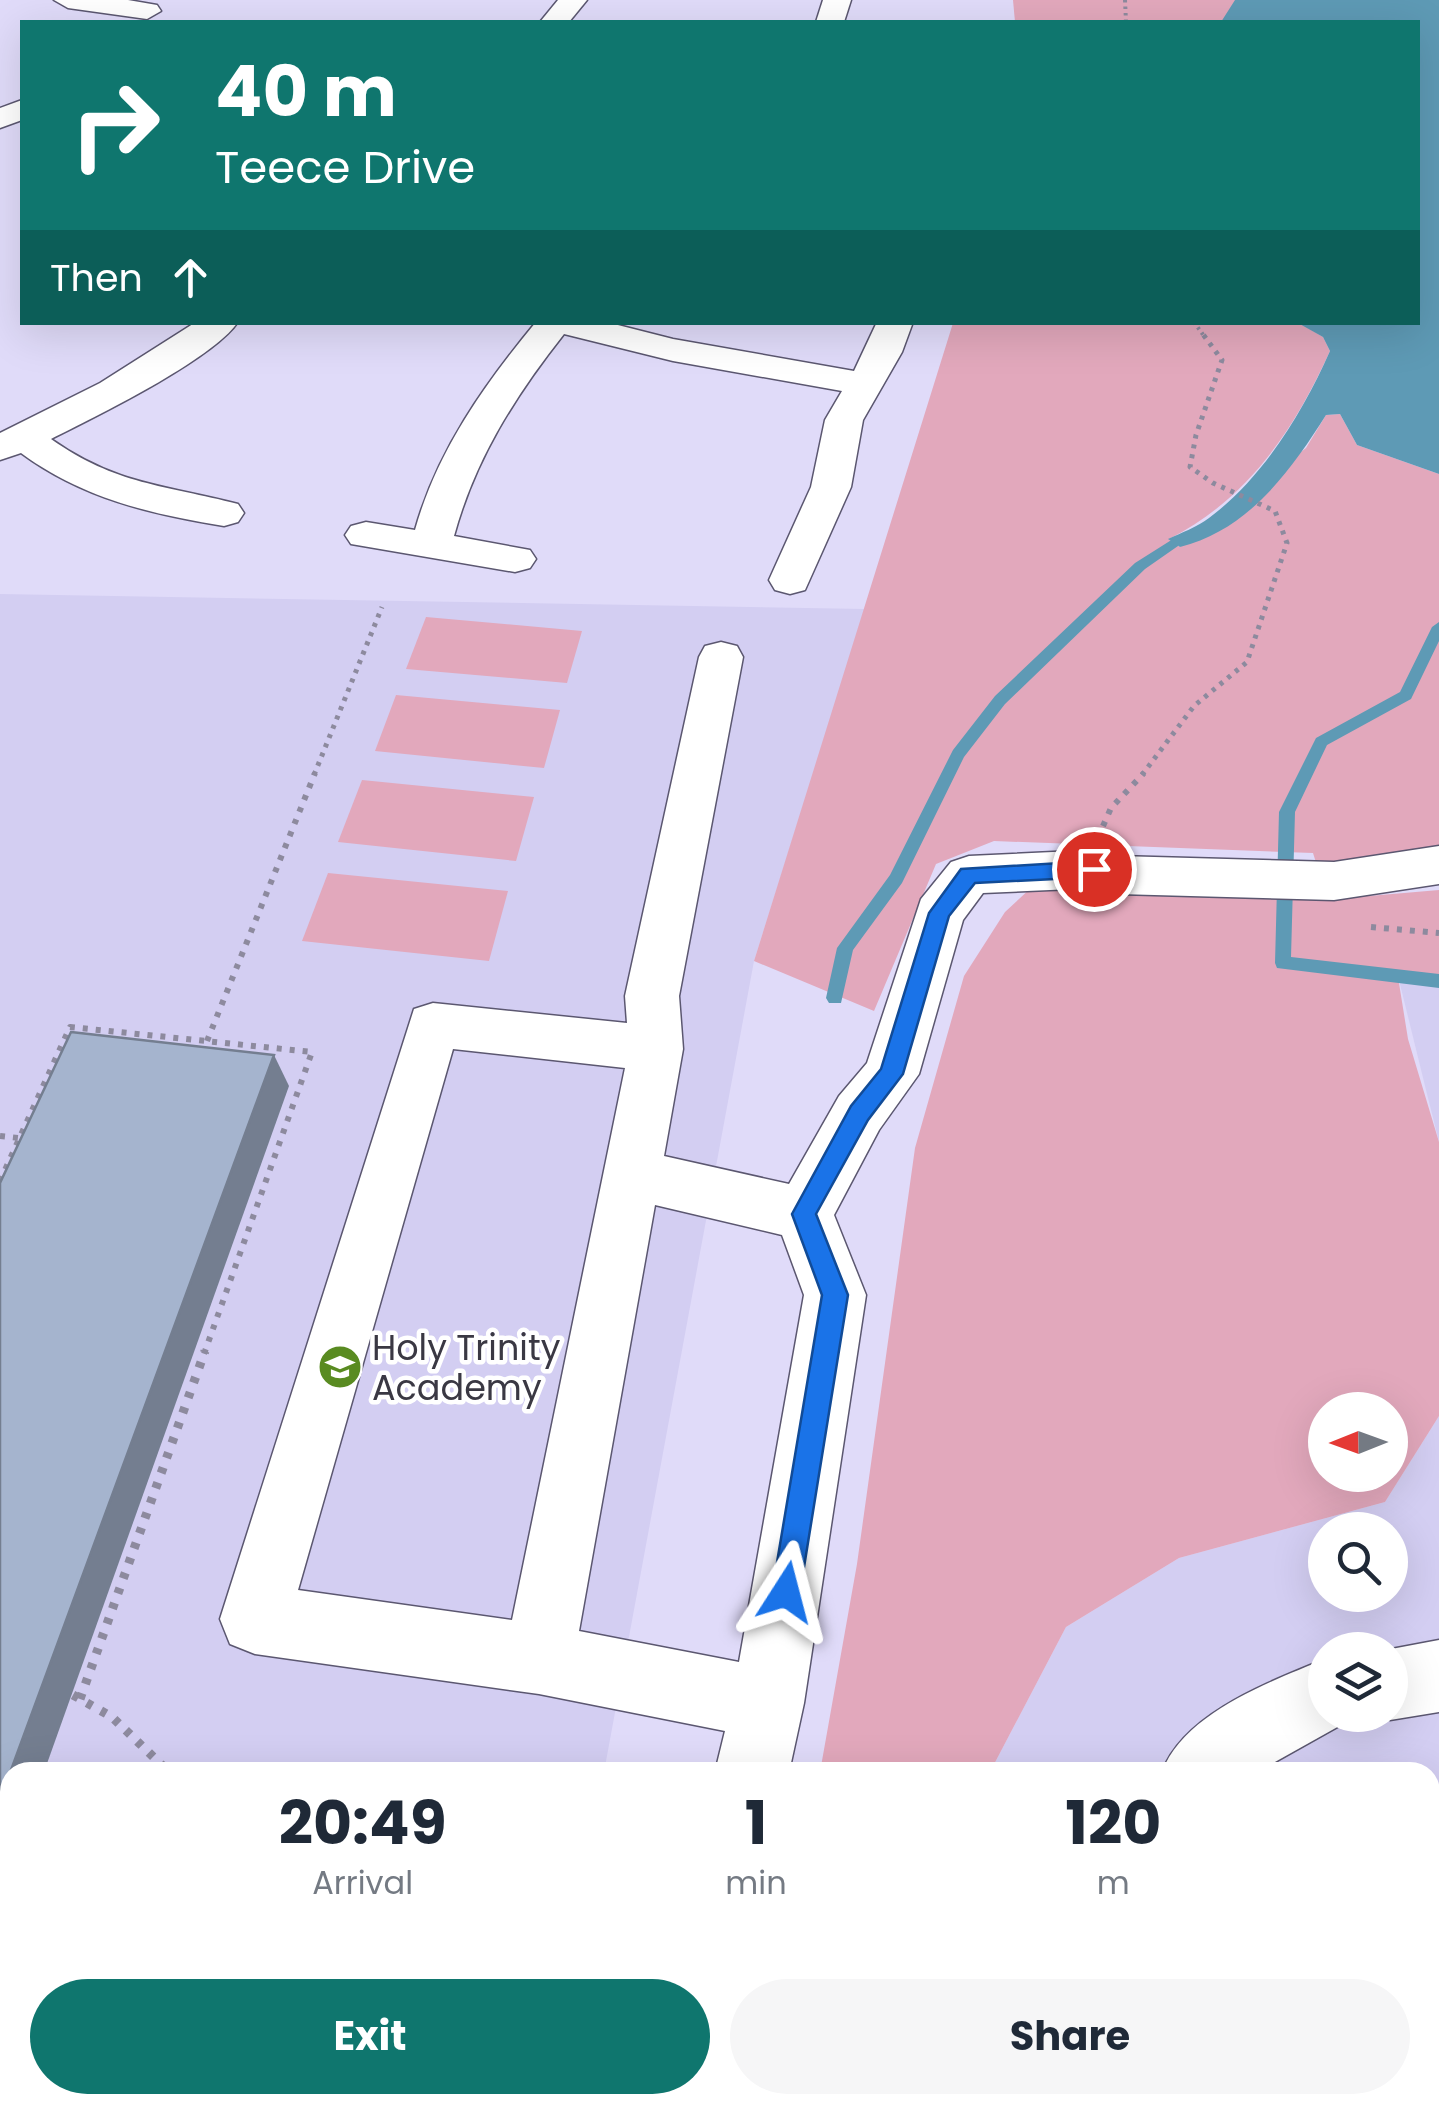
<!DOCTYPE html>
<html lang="en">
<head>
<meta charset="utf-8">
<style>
	body { margin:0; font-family:Poppins,sans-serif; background:#f6f6f7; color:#1f2937; height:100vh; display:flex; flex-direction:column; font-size:38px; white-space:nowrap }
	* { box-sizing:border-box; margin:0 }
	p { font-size:32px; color:#747a83 }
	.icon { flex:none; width:55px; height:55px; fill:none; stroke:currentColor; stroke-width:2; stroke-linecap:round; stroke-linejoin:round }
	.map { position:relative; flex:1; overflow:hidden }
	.side { position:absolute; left:0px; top:1762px; width:1440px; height:352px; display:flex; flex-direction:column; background:#fff; border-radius:30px 30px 0 0; box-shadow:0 10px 40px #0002 }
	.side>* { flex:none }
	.guide { position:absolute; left:20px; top:20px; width:1400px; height:305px; border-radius:0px; box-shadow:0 10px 40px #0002; background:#0f766e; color:#fff; overflow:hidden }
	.needle { width:65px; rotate:269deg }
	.controls { position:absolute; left:1308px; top:1392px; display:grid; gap:20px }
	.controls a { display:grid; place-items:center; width:100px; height:100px; border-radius:50%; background:#fff; box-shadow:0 10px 40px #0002; font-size:50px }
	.pin { position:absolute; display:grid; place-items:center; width:85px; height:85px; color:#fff; margin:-42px; border:5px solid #fff; border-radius:50%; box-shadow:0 2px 10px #0007 }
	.me { position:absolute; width:110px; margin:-55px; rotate:9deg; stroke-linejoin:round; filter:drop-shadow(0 0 8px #0008) }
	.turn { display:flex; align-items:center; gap:35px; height:210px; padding:0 30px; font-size:45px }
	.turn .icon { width:130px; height:130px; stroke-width:2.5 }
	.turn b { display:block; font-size:70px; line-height:85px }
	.then { display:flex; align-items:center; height:95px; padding:0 30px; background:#0003; gap:20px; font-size:38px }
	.eta { display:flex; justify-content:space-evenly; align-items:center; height:170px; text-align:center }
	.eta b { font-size:60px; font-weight:700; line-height:70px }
	.action { display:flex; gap:20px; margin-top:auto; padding:20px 30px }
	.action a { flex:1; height:115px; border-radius:60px; background:#0f766e; color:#fff; font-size:40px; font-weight:700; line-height:115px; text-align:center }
	.action a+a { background:#f6f6f7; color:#1f2937 }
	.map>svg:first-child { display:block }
</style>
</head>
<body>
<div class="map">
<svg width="1439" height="2114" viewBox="0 0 1439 2114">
	<rect width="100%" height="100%" fill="#e0dbf9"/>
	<g fill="#d3cef2" fill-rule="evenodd">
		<polygon points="0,594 865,609 754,961 604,1772 10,1772 10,2105 543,2105 541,2114 0,2114"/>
		<polygon points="1398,976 1439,980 1439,1142 1426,1090"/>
		<path d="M1439,1416V2114H942L943,2105H1430V1772H990L1066,1627L1179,1558L1385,1502ZM1325,1530H1390V1595H1325ZM1325,1650H1390V1715H1325Z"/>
	</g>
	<g fill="#e2a8bc" fill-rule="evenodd">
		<polygon points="1013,0 1236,0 1223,22 1015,22"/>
		<path d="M1298,322L1323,337L1330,351C1294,430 1248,499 1169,539L1180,547L1306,448L1326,415L1340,414L1357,445L1439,474V847L1318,869L1313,853L994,841L936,864L874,1011L754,961L953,323Z"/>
		<polygon points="426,617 582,631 567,683 406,669"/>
		<polygon points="396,695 560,710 544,768 375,751"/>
		<polygon points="362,780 534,797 516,861 338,842"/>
		<polygon points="328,873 508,891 489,961 302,941"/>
		<path d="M1032,887L1369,896L1439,890V981L1398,977L1408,1039L1439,1142V1416L1385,1502L1179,1558L1066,1627L990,1772H820L857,1564L915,1148L964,976L1005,912ZM1325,1410H1390V1475H1325Z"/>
		<polygon points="761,2105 943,2105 942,2114 759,2114"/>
	</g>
	<path fill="#5e9ab5" d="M1235,0H1439V474L1357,445L1340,414L1326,415C1290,472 1248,530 1180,547L1168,539C1181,533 1197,527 1209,518C1263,478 1303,412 1330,351L1323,337L1298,323L1418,322V22H1221Z"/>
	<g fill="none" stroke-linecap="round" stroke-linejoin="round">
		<g fill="#5e9ab5" fill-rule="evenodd">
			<polygon points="1173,539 1178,540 1178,546 1145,569 1005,704 964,757 902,883 853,950 841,1003 829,1003 826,998 837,948 890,875 953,750 995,696 1135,563"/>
			<polygon points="1439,622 1439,641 1411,699 1327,745 1295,812 1291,957 1439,974 1439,988 1277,968 1275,963 1279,812 1316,738 1400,692 1432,627"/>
		</g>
		<defs>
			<g id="minor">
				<polygon points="54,0 128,0 157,5 161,11 147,19 68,8"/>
				<polygon points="558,0 587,0 569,22 540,22"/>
				<polygon points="823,0 851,0 844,22 816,22"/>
				<polygon points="22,100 22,120 0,128 0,108"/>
				<path d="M196,322H238C212,360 95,417 51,439C116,485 165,485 238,504L244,513L238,522L224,526C150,514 82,498 21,453L0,460V433L100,383Z"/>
				<path d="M536,322H606L673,339L854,371L877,322H913L902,352L863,420L851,487L805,590L790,594L775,590L769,580L811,487L825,420L842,391L673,361L564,334C515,396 475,459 454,536L530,550L536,559L530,568L515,572L351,544L345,535L351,526L366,522L415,530C437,451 484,385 536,322Z"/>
				<path d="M721,642L737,646L743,657L679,996L683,1049L664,1156L789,1184L839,1096L867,1063L921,899L951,862L969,856L1095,850L1118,856L1334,862L1439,846V884L1334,900L1118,894L1095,888L983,893L963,920L919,1074L879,1130L834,1215L866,1295L804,1703L789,1772H715L725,1731L539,1694L255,1654L230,1644L220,1619L414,1009L433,1003L627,1023L625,996L699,657L705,646ZM453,1049L625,1068L512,1620L298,1590ZM655,1205L782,1235L804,1295L739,1662L579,1631Z"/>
				<polygon points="1439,1640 1439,1712 1390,1720 1379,1715 1390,1715 1390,1650 1386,1650"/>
				<path d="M1325,1659V1715H1353L1350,1720L1257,1772H1162C1184,1713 1270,1682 1325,1659Z"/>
				<polygon points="634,2105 716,2105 714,2114 632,2114"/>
				<polygon points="1018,2105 1100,2105 1101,2114 1019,2114"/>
			</g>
		</defs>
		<use href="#minor" stroke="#5b5770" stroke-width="3"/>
		<g stroke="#8d8a9e" stroke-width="4" stroke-dasharray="2.5 4" stroke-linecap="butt">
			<polyline points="1125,0 1126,22"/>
			<polyline points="1194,322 1204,336"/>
		</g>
		<g stroke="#8d8a9e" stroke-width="5" stroke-dasharray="4 6" stroke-linecap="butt">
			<polyline points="314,775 382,607"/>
			<polyline points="1142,775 1194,706 1247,662 1287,543 1275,511 1213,483 1190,467 1196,435 1222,360 1202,333"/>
		</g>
		<g stroke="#8d8a9e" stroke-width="6" stroke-dasharray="5 8" stroke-linecap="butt">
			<polyline points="1103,826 1111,808 1144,773"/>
			<polyline points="1371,927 1439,933"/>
			<polyline points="207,1041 315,773"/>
			<polyline points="0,1136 19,1138"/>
			<polyline points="0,1181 70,1027 312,1052 204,1354"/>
		</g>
		<g stroke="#8d8a9e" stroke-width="9" stroke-dasharray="6 10" stroke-linecap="butt">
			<polyline points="73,1695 112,1717 169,1772"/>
			<polyline points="80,1699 205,1351"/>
			<polyline points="506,2105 515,2114"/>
		</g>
		<use href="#minor" fill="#fff" fill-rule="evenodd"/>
	</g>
	<g fill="#747e90">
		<polygon points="274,1055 289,1086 44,1772 10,1772"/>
		<polygon points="10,1773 10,1869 0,1897 0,1800"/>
	</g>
	<polygon fill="#a5b4ce" stroke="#747e90" stroke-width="2.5" points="71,1032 274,1055 0,1800 0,1183"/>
	<polygon fill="#1a73e8" stroke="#114b97" stroke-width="2.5" points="1094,861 1105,869 1094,877 975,883 949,916 903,1074 868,1120 816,1214 848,1295 800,1592 796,1602 786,1606 776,1602 772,1592 822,1295 792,1214 851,1106 881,1069 929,913 961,869"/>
	<defs>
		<symbol id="school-disc" viewBox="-11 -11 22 22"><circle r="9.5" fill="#598b21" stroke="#fff"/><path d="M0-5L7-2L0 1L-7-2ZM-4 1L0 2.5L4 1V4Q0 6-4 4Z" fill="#fff"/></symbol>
	</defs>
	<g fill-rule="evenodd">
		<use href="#school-disc" x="315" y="1342" width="50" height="50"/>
	</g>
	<g text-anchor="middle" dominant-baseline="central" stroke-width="9" stroke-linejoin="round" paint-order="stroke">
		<g font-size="35" fill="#3a3843" stroke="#fff" text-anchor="start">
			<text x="372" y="1347">Holy Trinity<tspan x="372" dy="40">Academy</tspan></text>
		</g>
	</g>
</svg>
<div class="controls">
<a><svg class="needle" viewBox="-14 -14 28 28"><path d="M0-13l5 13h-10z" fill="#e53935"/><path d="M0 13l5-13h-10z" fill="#747a83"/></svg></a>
<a><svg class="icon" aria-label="search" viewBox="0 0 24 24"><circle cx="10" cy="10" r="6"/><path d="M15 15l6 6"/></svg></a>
<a><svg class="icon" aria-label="layers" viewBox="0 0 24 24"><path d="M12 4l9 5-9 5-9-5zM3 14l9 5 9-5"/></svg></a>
</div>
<div class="pin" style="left:1094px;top:869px;background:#d93025"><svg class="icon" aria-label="arrive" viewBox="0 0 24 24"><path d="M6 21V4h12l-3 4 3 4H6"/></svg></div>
<svg class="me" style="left:786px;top:1592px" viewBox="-20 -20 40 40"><path d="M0-17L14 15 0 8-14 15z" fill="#1a73e8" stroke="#fff" stroke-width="4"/></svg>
<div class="guide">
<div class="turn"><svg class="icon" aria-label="right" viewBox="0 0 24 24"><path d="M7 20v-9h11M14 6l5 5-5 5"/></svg><div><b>40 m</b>Teece Drive</div></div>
<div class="then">Then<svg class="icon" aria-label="ahead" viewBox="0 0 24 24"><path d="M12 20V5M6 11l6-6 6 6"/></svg></div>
</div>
<section class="side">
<div class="eta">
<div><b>20:49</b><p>Arrival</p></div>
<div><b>1</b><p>min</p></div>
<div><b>120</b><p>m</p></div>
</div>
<div class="action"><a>Exit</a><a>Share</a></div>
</section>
</div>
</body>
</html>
